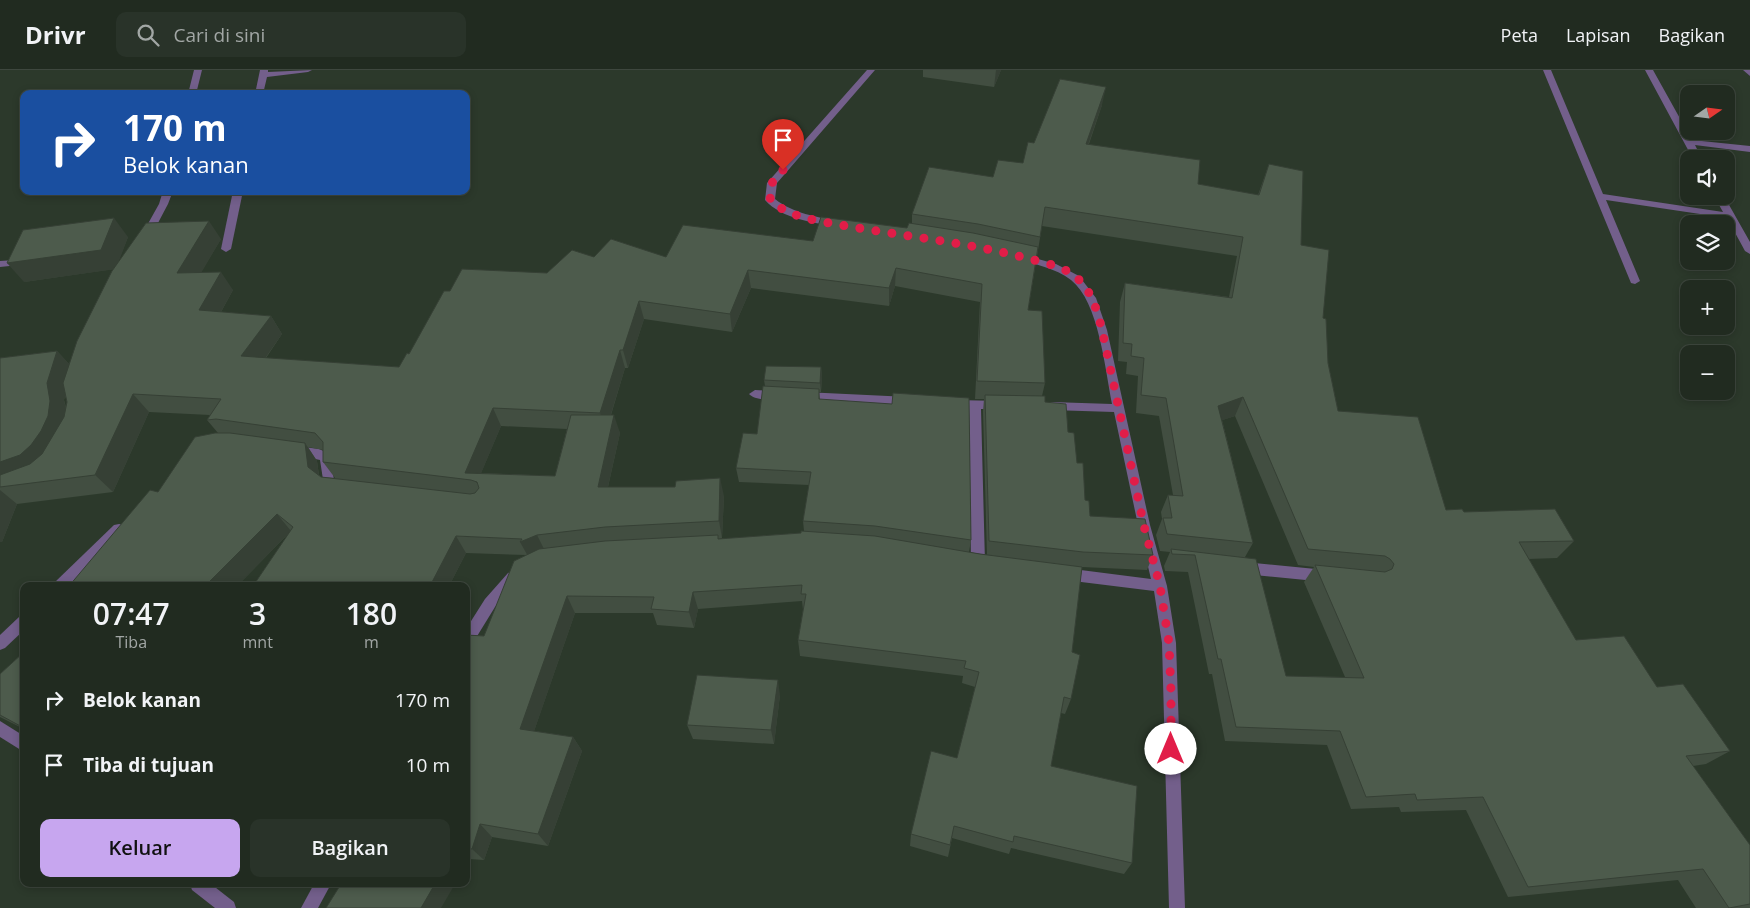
<!DOCTYPE html>
<html lang="id">
<head>
<meta charset="utf-8">
<style>
	body { margin:0; font-family:"Open Sans",sans-serif; background:#293329; color:#f1f3f6; height:100vh; display:flex; flex-direction:column; font-size:19px; white-space:nowrap }
	* { box-sizing:border-box; margin:0 }
	p { font-size:16px; color:#a2a7a5 }
	.icon { flex:none; width:28px; height:28px; fill:none; stroke:currentColor; stroke-width:2; stroke-linecap:round; stroke-linejoin:round }
	.map { position:relative; flex:1; overflow:hidden }
	.panel { position:absolute; left:20px; top:512px; width:450px; height:305px; display:flex; flex-direction:column; background:#212b20; border-radius:10px; box-shadow:0 2px 8px #0003,0 0 0 1px #3e473e }
	.panel>* { flex:none }
	.hud { position:absolute; left:20px; top:20px; width:450px; height:105px; border-radius:10px; box-shadow:0 2px 8px #0003,0 0 0 1px #3e473e; background:#1a4fa0; color:#fff; overflow:hidden }
	.needle { width:32px; rotate:76deg }
	.tools { position:absolute; left:1680px; top:15px; display:grid; gap:10px }
	.tools a { display:grid; place-items:center; width:55px; height:55px; border-radius:10px; background:#212b20; box-shadow:0 2px 8px #0003,0 0 0 1px #3e473e; font-size:25px }
	.pin { position:absolute; display:grid; place-items:center; width:42px; height:42px; color:#fff; margin:-51px -21px; border-radius:50% 50% 50% 0; rotate:-45deg; box-shadow:0 0 5px #0007 }
	.pin .icon { rotate:45deg }
	.me { position:absolute; width:55px; margin:-28px; rotate:0deg; stroke-linejoin:round; filter:drop-shadow(0 0 4px #0008) }
	.turn { display:flex; align-items:center; gap:18px; height:105px; padding:0 20px; font-size:22px }
	.turn .icon { width:65px; height:65px; stroke-width:2.5 }
	.turn b { display:block; font-size:35px; line-height:42px }
	.eta { display:flex; justify-content:space-evenly; align-items:center; height:85px; text-align:center }
	.eta b { font-size:30px; font-weight:600; line-height:35px }
	.button { display:flex; gap:10px; margin-top:auto; padding:10px 20px }
	.button a { flex:1; height:58px; border-radius:10px; background:#c7a6ef; color:#111; font-size:20px; font-weight:600; line-height:58px; text-align:center }
	.button a+a { background:#293329; color:#f1f3f6 }
	ul { padding:0; list-style:none }
	li { display:flex; align-items:center; gap:15px; height:65px; padding:0 20px }
	li div { flex:1 }
	li b { display:block; font-size:19px }
	li em { font-style:normal }
	header { display:flex; align-items:center; gap:30px; box-sizing:border-box; height:70px; padding:0 25px; background:#212b20; border-bottom:1px solid #3e473e }
	header strong { font-size:24px }
	nav { display:flex; gap:28px; margin-inline-start:auto; font-size:18px }
	.search { width:350px; height:45px; background:#293329; display:flex; align-items:center; gap:12px; box-sizing:border-box; padding:0 18px; border-radius:10px; color:#a2a7a5; font-size:19px }
	.map>svg:first-child { display:block }
</style>
</head>
<body>
<header>
<strong>Drivr</strong>
<div class="search"><svg class="icon" aria-label="search" viewBox="0 0 24 24"><circle cx="10" cy="10" r="6"/><path d="M15 15l6 6"/></svg>Cari di sini</div>
<nav><a>Peta</a><a>Lapisan</a><a>Bagikan</a></nav>
</header>
<div class="map">
<svg width="1750" height="838" viewBox="0 0 1750 838">
	<rect width="100%" height="100%" fill="#2c392b"/>
	<g fill="none" stroke-linecap="round" stroke-linejoin="round">
		<g fill="#735f8b" fill-rule="evenodd">
			<polygon points="194,0 202,0 196,24 188,24"/>
			<polygon points="260,0 268,0 268,2 312,0 308,2 267,7 263,24 255,24"/>
			<path d="M867,0H875L777,113L775,129C794,144 816,146 839,152L841,154L836,157C812,152 782,149 765,130L767,113Z"/>
			<polygon points="1543,0 1551,0 1603,124 1723,142 1714,126 1724,126 1750,172 1750,184 1745,181 1727,148 1606,130 1640,211 1635,214 1631,213"/>
			<polygon points="1645,0 1653,0 1692,70 1750,76 1750,82 1695,75 1702,89 1693,89"/>
			<polygon points="1743,0 1750,0 1750,6"/>
			<polygon points="163,121 173,121 168,134 149,170 141,170 140,168 159,134"/>
			<polygon points="233,121 243,121 231,179 226,182 221,179"/>
			<path d="M1020,184L1056,194L1079,206L1096,228L1107,260L1150,455L1167,516L1176,573L1185,838H1169L1162,573L1154,521L1065,510L1060,508L1058,504L1060,500L1065,498L1151,509L1138,455L1114,342L1051,340L1045,336L1051,332L1112,334C1105,299 1099,232 1071,210C1055,198 1035,194 1016,189L1015,187Z"/>
			<polygon points="15,190 19,191 19,195 0,197 0,191"/>
			<path d="M755,320L779,321L785,325C779,332 755,331 749,324Z"/>
			<polygon points="804,322 909,327 915,331 909,335 804,330 798,326"/>
			<polygon points="954,330 1001,331 1007,335 1001,339 981,339 985,493 983,497 978,499 973,497 971,493 969,339 950,337 948,334"/>
			<polygon points="296,376 319,379 330,384 334,410 341,415 343,418 341,421 337,423 324,416 320,390 292,384 290,381 292,378"/>
			<polygon points="119,454 124,455 125,459 124,463 69,516 53,516 55,512 114,455"/>
			<polygon points="1244,492 1326,500 1331,502 1333,506 1331,510 1326,512 1244,504 1239,502 1237,498 1239,494"/>
			<polygon points="513,501 518,503 520,507 518,511 495,537 471,576 466,578 466,559 485,529 508,503"/>
			<polygon points="24,545 24,560 5,578 0,580 0,565 19,547"/>
			<polygon points="0,651 24,666 24,682 0,667"/>
			<polygon points="190,814 211,814 234,832 236,838 215,838 192,820"/>
			<polygon points="314,814 331,814 318,838 301,838"/>
		</g>
	</g>
	<g fill="#424e41" fill-rule="evenodd">
		<polygon points="923,0 1001,0 994,17 923,7"/>
		<path d="M1102,35L1089,74L1198,114L1258,125L1269,94L1301,175L1323,248L1328,293L1338,341L1446,440L1464,442L1574,471L1557,488L1528,489L1576,570L1657,617L1730,681L1706,694L1693,696L1750,775V838H1696L1678,810L1508,827L1466,740L1401,742L1399,737L1351,739L1327,675L1225,671L1212,604H1209L1188,502L1165,501L1164,496L1170,482L1160,481L1156,465L1162,449L1161,442L1168,425H1173L1159,346L1136,343L1138,306L1126,304L1127,292L1118,291L1120,232L1125,213L1229,227L1237,186L1042,156L1028,240L1045,313L1042,326L1045,332L1068,362L1077,393L1085,430L1090,446L1153,485L1147,500L1082,497L1072,582L1071,629L1065,644L1061,643L1051,696L1132,793L1124,804L1011,778L1009,784L952,768L948,787L910,776L911,764L957,688L975,617L962,613L963,606L800,586L798,570L803,540L802,531L698,539L694,558L657,555L653,543H575L534,661L573,667L582,681L548,776L492,767L484,790L469,789L466,794V565L484,566L526,485L466,483L449,516H253L289,463L237,516H69L158,422L218,363L207,350L210,345L149,342L113,422L17,434L2,472H0V288L57,281L69,294L114,199L24,212L128,167L118,192L221,169L201,202L233,220L221,242L271,246L282,264L266,288L399,297L409,284L450,221L547,203L594,187H666L813,171L907,158L912,153V144L1023,93L1034,73ZM895,216L980,232L975,329H984L983,341L987,485L969,482L971,470L820,329L819,322H821L822,307L821,297L764,310L765,316L757,364L736,398L739,412L809,415L803,451L804,461L801,463L719,469L722,468L724,426L608,417L620,363L611,345L625,298H628L644,249L732,262L751,218L889,236ZM65,326L67,332L66,337L64,330ZM1235,346L1298,495L1314,497L1304,512L1345,607L1286,606L1245,487L1253,473L1222,350ZM501,356L567,359L555,406L481,403ZM308,377L323,380V392L335,408L321,407L319,405L317,391Z"/>
		<polygon points="24,582 24,659 0,647 0,604"/>
		<polygon points="780,625 774,674 693,669 687,655"/>
	</g>
	<g fill="#364035">
		<polygon points="996,0 1001,0 994,17"/>
		<polygon points="1106,17 1102,35 1082,92 1086,74"/>
		<polygon points="114,148 128,167 116,199 24,212 7,193"/>
		<polygon points="209,151 221,169 190,222 177,203"/>
		<polygon points="896,198 895,216 889,236 889,218"/>
		<polygon points="748,200 751,218 732,262 730,244"/>
		<polygon points="221,202 233,220 212,258 199,240"/>
		<polygon points="639,231 644,249 628,298 623,280"/>
		<polygon points="271,246 282,264 254,304 241,286"/>
		<polygon points="620,280 625,298 606,360 600,343"/>
		<polygon points="57,281 74,299 64,330 68,349 59,378 0,416 0,392 47,313"/>
		<polygon points="821,297 822,307 821,322 820,313"/>
		<polygon points="133,324 149,342 113,422 95,405"/>
		<polygon points="1243,327 1235,346 1211,354 1218,336"/>
		<polygon points="493,338 501,356 477,413 465,403"/>
		<polygon points="614,345 620,363 604,434 598,417"/>
		<polygon points="305,373 317,391 320,414 308,397"/>
		<polygon points="720,408 724,426 722,468 719,451"/>
		<polygon points="0,420 17,434 2,472 0,472"/>
		<polygon points="277,444 291,461 237,516 205,516"/>
		<polygon points="537,465 545,481 529,488 520,472"/>
		<polygon points="456,466 466,483 449,516 430,516"/>
		<polygon points="693,522 698,539 694,558 689,542"/>
		<polygon points="567,526 575,543 530,673 520,659"/>
		<polygon points="778,610 780,625 774,674 771,660"/>
		<polygon points="573,667 582,681 548,776 538,764"/>
		<polygon points="480,754 492,767 484,790 472,779"/>
		<polygon points="466,787 469,789 466,794"/>
		<polygon points="435,814 455,814 441,838 421,838"/>
	</g>
	<g fill="#4d5b4c" stroke="#364035">
		<polygon points="1060,9 1106,17 1086,74 1200,90 1198,114 1259,125 1269,94 1303,101 1301,175 1329,180 1323,248 1326,249 1328,293 1338,341 1418,347 1446,440 1462,439 1464,442 1555,439 1574,471 1519,472 1576,570 1624,566 1657,617 1683,614 1730,681 1686,686 1750,775 1750,834 1729,838 1703,799 1528,817 1483,727 1417,730 1415,724 1366,727 1340,661 1236,657 1221,589 1218,589 1195,485 1172,484 1171,479 1256,489 1286,606 1364,608 1315,495 1385,502 1392,499 1394,494 1390,489 1385,486 1308,479 1243,327 1218,336 1253,473 1167,464 1163,448 1172,448 1168,425 1183,426 1166,328 1141,325 1144,288 1131,286 1132,274 1123,273 1125,213 1232,228 1243,167 1045,137 1040,167 978,154 912,144 929,97 993,107 998,90 1023,93 1028,72 1034,73"/>
		<polygon points="821,147 907,158 909,153 973,163 1038,177 1028,240 1042,241 1045,313 977,311 982,214 896,198 889,218 748,200 730,244 639,231 623,280 620,280 600,343 493,338 465,403 555,406 571,345 614,345 598,417 675,417 676,411 720,408 719,451 605,457 537,465 520,472 522,469 456,466 430,516 253,516 293,457 277,444 205,516 69,516 150,420 158,422 195,367 215,363 230,363 305,373 308,397 321,407 470,424 475,423 479,418 477,412 471,410 323,392 323,372 315,363 216,349 207,350 221,329 133,324 95,405 0,417 0,405 30,394 42,384 64,347 67,332 63,313 77,271 112,201 146,153 209,151 177,203 221,202 199,240 271,246 241,286 399,297 407,283 409,284 444,221 450,221 462,199 547,203 572,180 594,187 611,169 666,187 683,155 813,171"/>
		<polygon points="114,148 101,180 7,193 23,160"/>
		<polygon points="57,281 47,313 50,331 48,346 41,361 31,375 20,385 0,392 0,288"/>
		<polygon points="766,296 821,297 820,313 764,310"/>
		<polygon points="763,316 819,319 819,329 892,334 893,323 969,328 971,470 875,456 803,451 811,402 736,398 743,363 757,364"/>
		<polygon points="985,325 1045,326 1045,332 1066,334 1068,362 1074,363 1077,393 1083,393 1085,430 1089,431 1090,446 1145,449 1153,485 1083,482 989,471"/>
		<polygon points="801,461 875,466 980,484 1082,497 1072,582 1080,585 1071,629 1064,627 1051,696 1137,716 1132,793 1014,766 1013,772 954,756 950,775 911,764 931,681 957,688 979,602 964,598 966,591 798,570 806,524 801,524 802,515 693,522 689,542 651,539 654,527 567,526 520,659 573,667 538,764 480,754 472,779 466,778 466,565 484,566 514,491 539,479 605,471 718,465 718,469 801,463"/>
		<polygon points="24,571 24,577 20,575"/>
		<polygon points="24,582 24,658 0,645 0,604"/>
		<polygon points="697,605 778,610 771,660 687,655"/>
		<polygon points="341,814 435,814 421,838 326,838"/>
	</g>
	<g fill="none" stroke-linecap="round" stroke-linejoin="round">
		<path stroke="#e11d48" stroke-width="9" stroke-dasharray="0 16.2" d="M783,100L772,113L770,130C785,143 800,147 819,151C885,164 953,170 1018,186C1036,191 1057,194 1072,204C1091,217 1097,240 1102,260L1144,456L1160,516L1169,573L1171,622V679"/>
	</g>
</svg>
<div class="tools">
<a><svg class="needle" viewBox="-14 -14 28 28"><path d="M0-13l5 13h-10z" fill="#e53935"/><path d="M0 13l5-13h-10z" fill="#a2a7a5"/></svg></a>
<a><svg class="icon" aria-label="sound" viewBox="0 0 24 24"><path d="M4 9h4l5-4v14l-5-4H4zM17 9q2 3 0 6"/></svg></a>
<a><svg class="icon" aria-label="layers" viewBox="0 0 24 24"><path d="M12 4l9 5-9 5-9-5zM3 14l9 5 9-5"/></svg></a>
<a>+</a>
<a>−</a>
</div>
<div class="pin" style="left:783px;top:100px;background:#d93025"><svg class="icon" aria-label="arrive" viewBox="0 0 24 24"><path d="M6 21V4h12l-3 4 3 4H6"/></svg></div>
<svg class="me" style="left:1171px;top:679px" viewBox="-20 -20 40 40"><circle r="19" fill="#fff"/><path d="M0-13L10 11 0 6-10 11z" fill="#e11d48"/></svg>
<div class="hud">
<div class="turn"><svg class="icon" aria-label="right" viewBox="0 0 24 24"><path d="M7 20v-9h11M14 6l5 5-5 5"/></svg><div><b>170 m</b>Belok kanan</div></div>
</div>
<section class="panel">
<div class="eta">
<div><b>07:47</b><p>Tiba</p></div>
<div><b>3</b><p>mnt</p></div>
<div><b>180</b><p>m</p></div>
</div>
<ul>
<li><svg class="icon" aria-label="right" viewBox="0 0 24 24"><path d="M7 20v-9h11M14 6l5 5-5 5"/></svg><div><b>Belok kanan</b></div><em>170 m</em></li>
<li><svg class="icon" aria-label="arrive" viewBox="0 0 24 24"><path d="M6 21V4h12l-3 4 3 4H6"/></svg><div><b>Tiba di tujuan</b></div><em>10 m</em></li>
</ul>
<div class="button"><a>Keluar</a><a>Bagikan</a></div>
</section>
</div>
</body>
</html>
